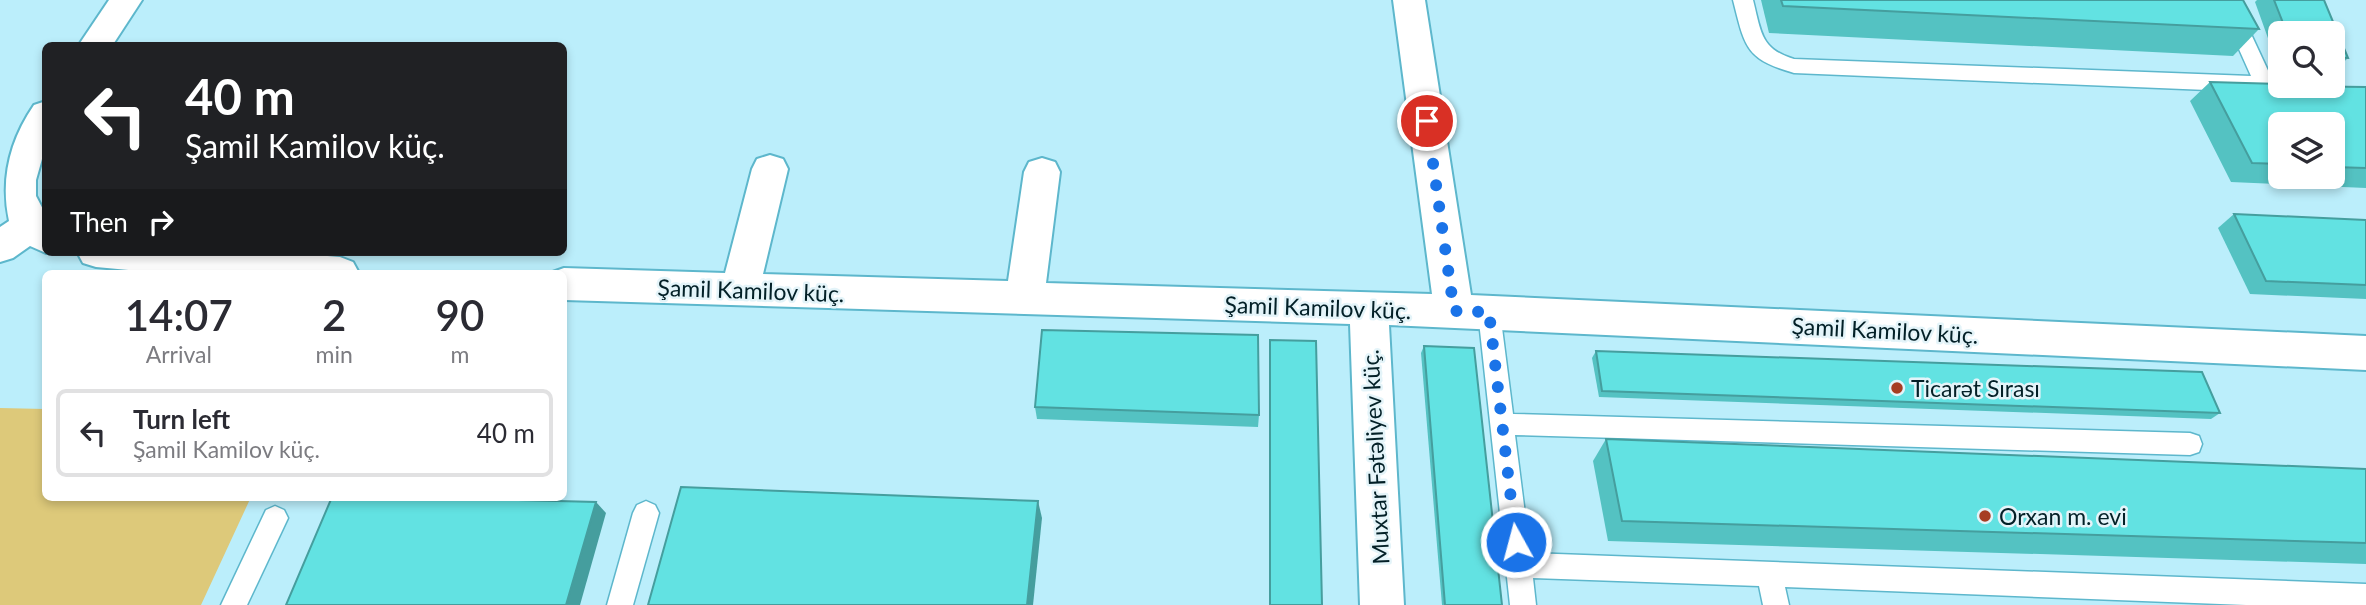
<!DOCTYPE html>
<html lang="en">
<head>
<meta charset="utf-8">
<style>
	body { margin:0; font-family:Lato,sans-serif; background:#f2f2f3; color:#2b2b33; height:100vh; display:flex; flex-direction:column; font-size:26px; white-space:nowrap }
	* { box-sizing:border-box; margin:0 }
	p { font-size:23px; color:#7c7c81 }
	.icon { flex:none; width:38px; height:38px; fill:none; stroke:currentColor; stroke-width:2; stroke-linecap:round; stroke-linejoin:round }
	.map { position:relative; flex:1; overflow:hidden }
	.details { position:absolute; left:42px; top:270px; width:525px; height:231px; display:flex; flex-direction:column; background:#fff; border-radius:10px; box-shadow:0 4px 10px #0003 }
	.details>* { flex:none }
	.banner { position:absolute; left:42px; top:42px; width:525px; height:214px; border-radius:10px; box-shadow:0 4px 10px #0003; background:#202124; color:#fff; overflow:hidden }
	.tools { position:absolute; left:2268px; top:21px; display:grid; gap:14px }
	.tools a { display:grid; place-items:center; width:77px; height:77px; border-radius:10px; background:#fff; box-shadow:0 4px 10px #0003; font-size:35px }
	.pin { position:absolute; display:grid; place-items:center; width:60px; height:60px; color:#fff; margin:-30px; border:4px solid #fff; border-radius:50%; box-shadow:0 2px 7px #0007 }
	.me { position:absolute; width:77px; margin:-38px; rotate:353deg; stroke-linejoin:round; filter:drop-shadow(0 0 5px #0008) }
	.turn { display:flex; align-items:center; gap:24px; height:147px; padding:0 28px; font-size:32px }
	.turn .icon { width:91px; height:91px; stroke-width:2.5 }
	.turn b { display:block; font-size:49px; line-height:60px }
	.then { display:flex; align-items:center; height:66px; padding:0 28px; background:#0003; gap:14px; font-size:26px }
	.eta { display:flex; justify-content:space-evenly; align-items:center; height:119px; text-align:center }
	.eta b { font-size:42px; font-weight:600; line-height:49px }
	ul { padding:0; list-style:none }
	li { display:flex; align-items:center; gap:21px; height:88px; margin:0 14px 10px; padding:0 14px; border:4px solid #e1e1e2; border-radius:10px }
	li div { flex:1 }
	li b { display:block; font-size:26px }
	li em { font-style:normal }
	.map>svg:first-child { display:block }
</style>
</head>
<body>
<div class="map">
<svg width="2366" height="605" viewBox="0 0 2366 605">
	<rect width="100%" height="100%" fill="#bbeefb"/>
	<polygon fill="#ddc97a" points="0,408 45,409 46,497 251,497 201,605 0,605"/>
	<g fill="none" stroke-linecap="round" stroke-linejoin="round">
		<defs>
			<g id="lane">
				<path d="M1733,0H1753C1761,31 1760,49 1794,59L2251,76L2230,29L2200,0H2225L2244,19L2271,77L2280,78V86H2290L2287,90L2280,93L1794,73C1745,59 1745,47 1733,0Z"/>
				<polygon points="1489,302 1497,305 1500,312 1513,414 2190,433 2199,436 2202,444 2199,452 2190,455 1515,435 1530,553 2366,584 2366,605 2246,605 1785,587 1789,605 1763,605 1759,586 1533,578 1536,605 1510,605 1478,312 1481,305"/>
				<polygon points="646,501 655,505 659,513 633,605 607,605 633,513 637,505"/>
				<polygon points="275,506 284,510 288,518 247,605 221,605 266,510"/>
			</g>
			<g id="street">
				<polygon points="109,0 142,0 112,46 78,46"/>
				<polygon points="1393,0 1425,0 1471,295 2366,336 2366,370 1389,325 1404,605 1360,605 1350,324 564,300 564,273 550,273 564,268 725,273 752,169 757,159 770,155 783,159 788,169 763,274 1008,281 1024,172 1029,162 1042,158 1055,162 1060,172 1046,283 1432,294"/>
				<path d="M46,101V145L36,180V196L46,215V252H49L46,253L30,246L13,258L0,262V227L9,221C0,179 10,140 34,105Z"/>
				<polygon points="77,252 277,252 340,257 353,262 359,273 161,273 96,267 83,263"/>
			</g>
		</defs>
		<use href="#lane" stroke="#5db7cc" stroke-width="3"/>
		<use href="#street" stroke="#5db7cc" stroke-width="4"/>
		<use href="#lane" fill="#fff" fill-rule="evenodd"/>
		<use href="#street" fill="#fff" fill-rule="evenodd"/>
	</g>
	<g fill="#54c2c2" fill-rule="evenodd">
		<polygon points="1761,0 2243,0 2259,29 2233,56 1769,33"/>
		<polygon points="2257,0 2324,0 2348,58 2333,72 2333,33 2280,33 2280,67 2278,66 2255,2"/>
		<path d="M2210,82L2366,87V188L2231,182L2190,101ZM2280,124H2333V177H2280Z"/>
		<polygon points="2234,214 2366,220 2366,299 2250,294 2218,228"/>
		<polygon points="1270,340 1322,605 1269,605"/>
		<polygon points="1424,346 1502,605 1442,605 1421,353"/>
		<polygon points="1596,351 2220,413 2211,419 1599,397 1592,358"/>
		<polygon points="1035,407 1259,415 1258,427 1037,419"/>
		<polygon points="1606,439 2366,469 2366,564 1608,541 1593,461"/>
	</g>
	<g fill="#459e9e">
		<polygon points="1038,501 1042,518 1033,605 1027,605"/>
		<polygon points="596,502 606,513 580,605 566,605"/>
	</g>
	<g fill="#62e2e2" stroke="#459e9e" stroke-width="2">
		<polygon points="1781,0 2243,0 2259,29 1783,6"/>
		<polygon points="2274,0 2324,0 2348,58 2333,57 2333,33 2287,33"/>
		<polygon points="2210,82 2280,84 2280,86 2366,87 2366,168 2333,167 2333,124 2280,124 2280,164 2252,163"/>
		<polygon points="2234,214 2366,220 2366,285 2266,281"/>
		<polygon points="1042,330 1258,335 1259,415 1035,407"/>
		<polygon points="1270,340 1316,341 1322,605 1270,605"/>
		<polygon points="1424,346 1474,348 1502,605 1445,605"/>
		<polygon points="1596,351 2202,372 2220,413 1602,391"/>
		<polygon points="1606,439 2366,469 2366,543 1622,521"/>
		<polygon points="681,487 1038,501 1027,605 648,605"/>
		<polygon points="332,497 396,497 596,502 566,605 286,605"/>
	</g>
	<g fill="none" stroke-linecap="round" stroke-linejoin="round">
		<polyline stroke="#1a73e8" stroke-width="12" stroke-dasharray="0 21.6" points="1427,121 1454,311 1489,312 1516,542"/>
	</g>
	<g fill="#a63d22" stroke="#e4f4f9" stroke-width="2.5">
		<circle cx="1897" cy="388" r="7"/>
		<circle cx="1985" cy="516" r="7"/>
	</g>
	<g text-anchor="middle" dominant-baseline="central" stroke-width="5" stroke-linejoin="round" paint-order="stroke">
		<g font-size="23" fill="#032027" stroke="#e4f4f9">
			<text transform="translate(751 290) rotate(2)">Şamil Kamilov küç.</text>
			<text transform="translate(1318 307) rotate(2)">Şamil Kamilov küç.</text>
			<text transform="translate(1885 330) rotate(3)">Şamil Kamilov küç.</text>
			<text transform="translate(1375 457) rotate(-93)">Muxtar Fətəliyev küç.</text>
		</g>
		<g font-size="23" fill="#032027" stroke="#e4f4f9" text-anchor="start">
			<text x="1911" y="388">Ticarət Sırası</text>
			<text x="1999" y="516">Orxan m. evi</text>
		</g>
	</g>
</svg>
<div class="tools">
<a><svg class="icon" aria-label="search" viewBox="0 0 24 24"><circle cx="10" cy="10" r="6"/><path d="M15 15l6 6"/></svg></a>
<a><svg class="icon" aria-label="layers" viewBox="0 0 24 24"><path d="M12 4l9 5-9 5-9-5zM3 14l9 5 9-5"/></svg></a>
</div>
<div class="pin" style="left:1427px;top:121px;background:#d93025"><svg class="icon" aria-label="arrive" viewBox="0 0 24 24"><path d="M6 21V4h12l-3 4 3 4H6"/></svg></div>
<svg class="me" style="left:1516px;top:542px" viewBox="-20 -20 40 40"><circle r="17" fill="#1a73e8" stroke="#fff" stroke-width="3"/><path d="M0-11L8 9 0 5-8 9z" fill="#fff"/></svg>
<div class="banner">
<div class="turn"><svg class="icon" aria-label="left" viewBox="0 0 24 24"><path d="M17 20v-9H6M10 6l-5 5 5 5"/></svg><div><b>40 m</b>Şamil Kamilov küç.</div></div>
<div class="then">Then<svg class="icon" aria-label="right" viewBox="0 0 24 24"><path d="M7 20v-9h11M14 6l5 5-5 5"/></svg></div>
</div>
<section class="details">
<div class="eta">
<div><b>14:07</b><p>Arrival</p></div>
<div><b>2</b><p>min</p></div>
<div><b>90</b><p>m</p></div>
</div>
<ul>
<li><svg class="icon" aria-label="left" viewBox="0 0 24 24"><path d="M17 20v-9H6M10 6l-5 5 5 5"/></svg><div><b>Turn left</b><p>Şamil Kamilov küç.</p></div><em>40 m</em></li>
</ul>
</section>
</div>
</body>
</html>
